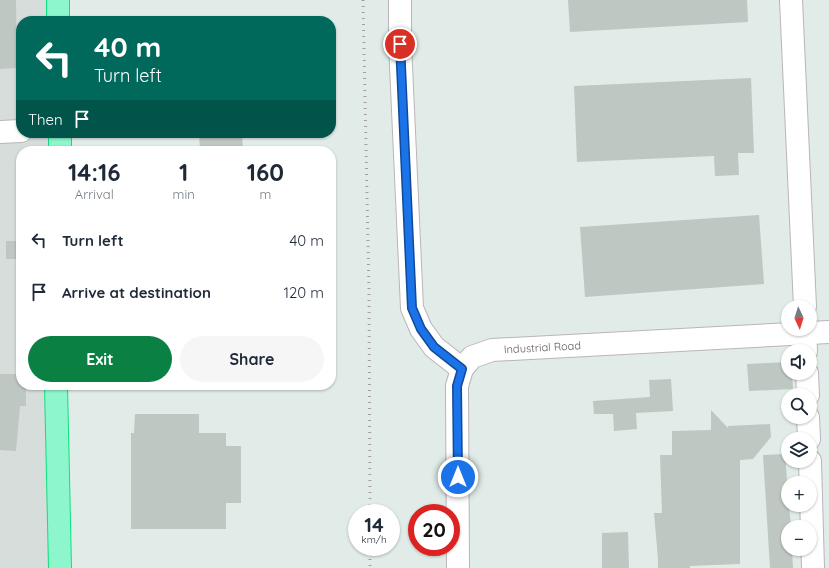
<!DOCTYPE html>
<html lang="en">
<head>
<meta charset="utf-8">
<style>
	body { margin:0; font-family:Quicksand,sans-serif; background:#f6f6f7; color:#1f2937; height:100vh; display:flex; flex-direction:column; font-size:15px; white-space:nowrap }
	* { box-sizing:border-box; margin:0 }
	p { font-size:13px; color:#747a83 }
	.icon { flex:none; width:22px; height:22px; fill:none; stroke:currentColor; stroke-width:2; stroke-linecap:round; stroke-linejoin:round }
	.map { position:relative; flex:1; overflow:hidden }
	.panel { position:absolute; left:16px; top:146px; width:320px; height:244px; display:flex; flex-direction:column; background:#fff; border-radius:16px; box-shadow:0 1px 3px #0004 }
	.panel>* { flex:none }
	.top-card { position:absolute; left:16px; top:16px; width:320px; height:122px; border-radius:16px; box-shadow:0 1px 3px #0004; background:#00695c; color:#fff; overflow:hidden }
	.needle { width:26px; rotate:176deg }
	.tools { position:absolute; left:781px; top:300px; display:grid; gap:8px }
	.tools a { display:grid; place-items:center; width:36px; height:36px; border-radius:50%; background:#fff; box-shadow:0 1px 3px #0004; font-size:20px }
	.speed { position:absolute; left:348px; top:504px; display:flex; gap:8px; font-size:20px; font-weight:700; text-align:center }
	.speed>* { display:grid; place-content:center; width:52px; height:52px; border-radius:50%; background:#fff; box-shadow:0 1px 3px #0004; line-height:1 }
	.speed small { font-size:10px; font-weight:400 }
	.speed .limit { border:6px solid #d22; background:#fff; color:#111 }
	.pin { position:absolute; display:grid; place-items:center; width:34px; height:34px; color:#fff; margin:-17px; border:2px solid #fff; border-radius:50%; box-shadow:0 1px 4px #0007 }
	.me { position:absolute; width:44px; margin:-22px; rotate:0deg; stroke-linejoin:round; filter:drop-shadow(0 0 3px #0008) }
	.turn { display:flex; align-items:center; gap:14px; height:84px; padding:0 12px; font-size:18px }
	.turn .icon { width:52px; height:52px; stroke-width:2.5 }
	.turn b { display:block; font-size:28px; line-height:34px }
	.then { display:flex; align-items:center; height:38px; padding:0 12px; background:#0003; gap:8px; font-size:15px }
	.eta { display:flex; justify-content:space-evenly; align-items:center; height:68px; text-align:center }
	.eta b { font-size:24px; font-weight:700; line-height:28px }
	.cta { display:flex; gap:8px; margin-top:auto; padding:8px 12px }
	.cta a { flex:1; height:46px; border-radius:24px; background:#0b8043; color:#fff; font-size:16px; font-weight:700; line-height:46px; text-align:center }
	.cta a+a { background:#f6f6f7; color:#1f2937 }
	ul { padding:0; list-style:none }
	li { display:flex; align-items:center; gap:12px; height:52px; padding:0 12px }
	li div { flex:1 }
	li b { display:block; font-size:15px }
	li em { font-style:normal }
	.map>svg:first-child { display:block }
</style>
</head>
<body>
<div class="map">
<svg width="829" height="568" viewBox="0 0 829 568">
	<rect width="100%" height="100%" fill="#e1ece8"/>
	<polygon fill="#d6ddda" points="0,0 59,0 59,21 21,21 21,133 60,133 60,151 21,151 21,385 62,385 67,568 0,568"/>
	<g fill="#bec7c2">
		<polygon points="0,0 16,0 17,68 0,69"/>
		<polygon points="568,0 747,0 748,22 570,32"/>
		<polygon points="751,78 754,153 738,153 739,175 715,176 714,156 577,162 574,86"/>
		<polygon points="199,133 242,133 243,151 200,151"/>
		<polygon points="759,215 764,284 585,297 580,227"/>
		<rect x="6" y="241" width="15" height="18"/>
		<polygon points="788,362 788,373 792,373 793,389 749,391 747,364"/>
		<polygon points="0,374 21,374 21,385 26,385 26,406 20,406 16,451 0,450"/>
		<polygon points="671,379 673,411 636,413 637,429 614,431 613,414 594,414 593,401 650,397 649,380"/>
		<polygon points="711,410 728,428 728,426 770,424 771,437 753,459 740,460 740,564 690,566 690,568 658,568 658,559 654,513 662,513 660,455 672,455 672,431 711,430"/>
		<polygon points="135,414 199,414 199,433 226,433 226,446 241,446 241,503 226,503 226,529 131,529 131,433 134,433"/>
		<polygon points="785,454 788,493 788,505 789,505 791,527 788,527 788,549 792,549 793,568 770,568 763,455"/>
		<polygon points="628,532 629,568 602,568 602,533"/>
	</g>
	<g fill="none" stroke-linecap="round" stroke-linejoin="round">
		<defs>
			<g id="minor">
				<polyline points="400,0 400,44 412,308 421,329 434,347 462,369"/>
				<polyline points="791,0 805,307"/>
				<polyline points="0,132 21,131"/>
				<polyline points="805,329 806,351"/>
				<polyline points="807,373 808,395"/>
				<polyline points="808,417 809,439"/>
				<polyline points="810,461 813,568"/>
				<path id="s1" d="M458,568L457,386L462,369L472,357L492,350L829,332"/>
			</g>
			<g id="highway">
				<polyline points="58,0 58,21"/>
				<polyline points="60,151 60,133"/>
				<polyline points="56,385 60,568"/>
			</g>
		</defs>
		<use href="#minor" stroke="#bbb4b8" stroke-width="24"/>
		<use href="#highway" stroke="#0de07f" stroke-width="24"/>
		<use href="#minor" stroke="#fff" stroke-width="22"/>
		<use href="#highway" stroke="#8ef6cc" stroke-width="22"/>
		<g stroke="#a29fa1" stroke-width="3" stroke-dasharray="1 5" stroke-linecap="butt">
			<polyline points="363,0 369,292 370,513"/>
			<polyline points="370,547 370,568"/>
		</g>
	</g>
	<g fill="none" stroke-linecap="round" stroke-linejoin="round">
		<defs>
			<polyline id="route" points="400,44 412,308 421,329 434,347 462,369 457,386 458,477"/>
		</defs>
		<use href="#route" stroke="#114b97" stroke-width="10"/>
		<use href="#route" stroke="#1a73e8" stroke-width="7"/>
	</g>
	<g text-anchor="middle" dominant-baseline="central" stroke-width="3.5" stroke-linejoin="round" paint-order="stroke">
		<g font-size="11" fill="#615a5e" stroke="#fff">
			<text stroke="none"><textPath href="#s1" startOffset="287">Industrial Road</textPath></text>
		</g>
	</g>
</svg>
<div class="tools">
<a><svg class="needle" viewBox="-14 -14 28 28"><path d="M0-13l5 13h-10z" fill="#e53935"/><path d="M0 13l5-13h-10z" fill="#747a83"/></svg></a>
<a><svg class="icon" aria-label="sound" viewBox="0 0 24 24"><path d="M4 9h4l5-4v14l-5-4H4zM17 9q2 3 0 6"/></svg></a>
<a><svg class="icon" aria-label="search" viewBox="0 0 24 24"><circle cx="10" cy="10" r="6"/><path d="M15 15l6 6"/></svg></a>
<a><svg class="icon" aria-label="layers" viewBox="0 0 24 24"><path d="M12 4l9 5-9 5-9-5zM3 14l9 5 9-5"/></svg></a>
<a>+</a>
<a>−</a>
</div>
<div class="speed"><div>14<small>km/h</small></div><div class="limit">20</div></div>
<div class="pin" style="left:400px;top:44px;background:#d93025"><svg class="icon" aria-label="arrive" viewBox="0 0 24 24"><path d="M6 21V4h12l-3 4 3 4H6"/></svg></div>
<svg class="me" style="left:458px;top:477px" viewBox="-20 -20 40 40"><circle r="17" fill="#1a73e8" stroke="#fff" stroke-width="3"/><path d="M0-11L8 9 0 5-8 9z" fill="#fff"/></svg>
<div class="top-card">
<div class="turn"><svg class="icon" aria-label="left" viewBox="0 0 24 24"><path d="M17 20v-9H6M10 6l-5 5 5 5"/></svg><div><b>40 m</b>Turn left</div></div>
<div class="then">Then<svg class="icon" aria-label="arrive" viewBox="0 0 24 24"><path d="M6 21V4h12l-3 4 3 4H6"/></svg></div>
</div>
<section class="panel">
<div class="eta">
<div><b>14:16</b><p>Arrival</p></div>
<div><b>1</b><p>min</p></div>
<div><b>160</b><p>m</p></div>
</div>
<ul>
<li><svg class="icon" aria-label="left" viewBox="0 0 24 24"><path d="M17 20v-9H6M10 6l-5 5 5 5"/></svg><div><b>Turn left</b></div><em>40 m</em></li>
<li><svg class="icon" aria-label="arrive" viewBox="0 0 24 24"><path d="M6 21V4h12l-3 4 3 4H6"/></svg><div><b>Arrive at destination</b></div><em>120 m</em></li>
</ul>
<div class="cta"><a>Exit</a><a>Share</a></div>
</section>
</div>
</body>
</html>
